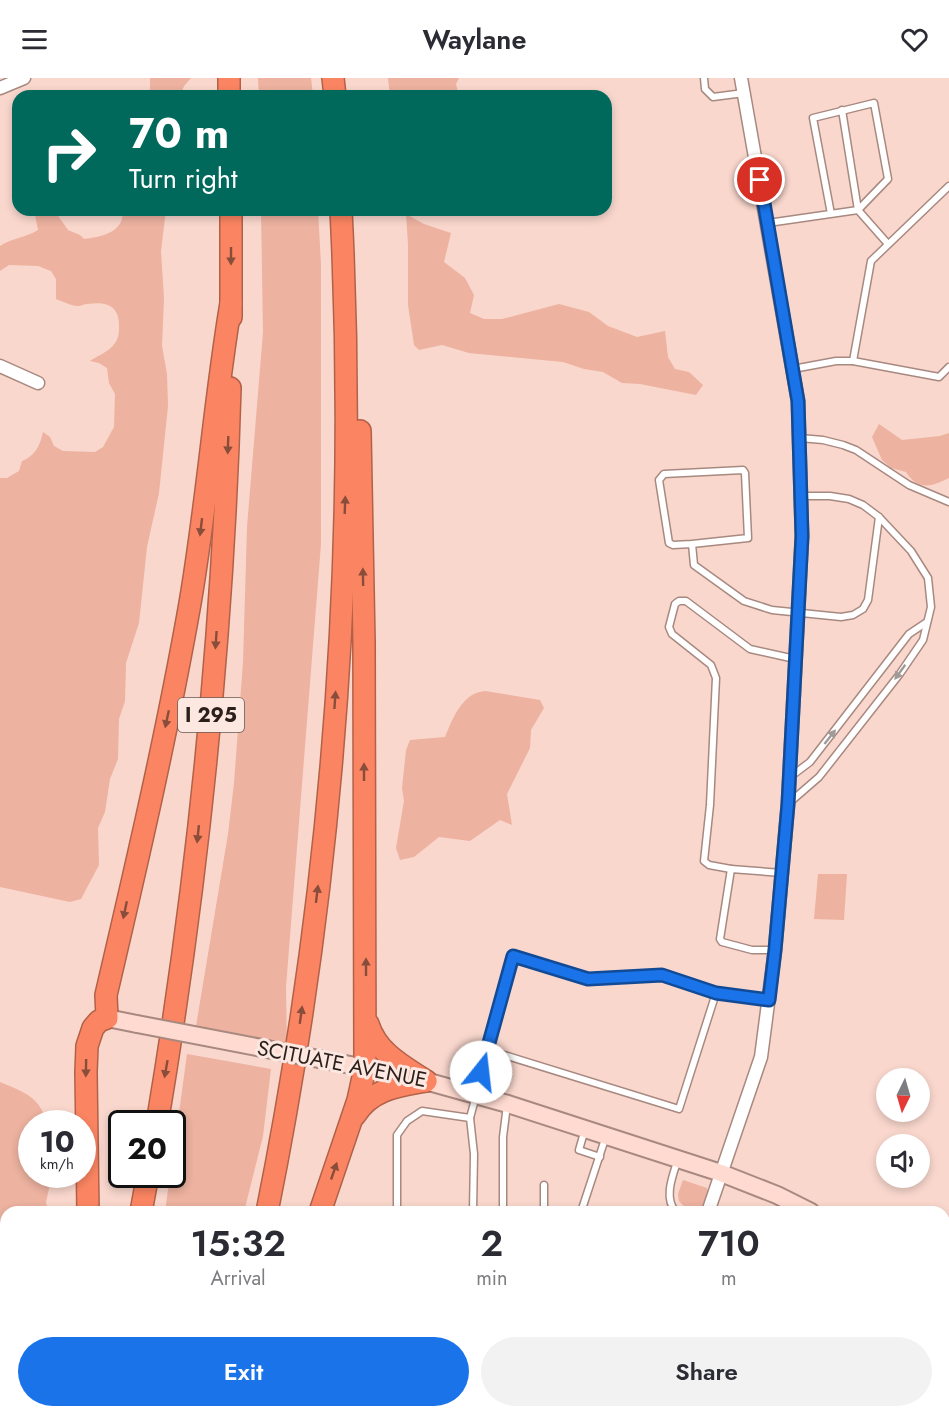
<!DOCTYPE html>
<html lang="en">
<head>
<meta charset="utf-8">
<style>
	body { margin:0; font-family:Jost,sans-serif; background:#f2f2f3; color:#2b2b33; height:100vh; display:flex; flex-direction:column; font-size:22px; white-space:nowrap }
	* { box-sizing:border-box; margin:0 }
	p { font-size:20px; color:#7c7c81 }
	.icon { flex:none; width:33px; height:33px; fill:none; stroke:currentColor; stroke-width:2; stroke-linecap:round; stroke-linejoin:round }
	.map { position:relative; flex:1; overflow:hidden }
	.drawer { position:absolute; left:0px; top:1128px; width:950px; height:212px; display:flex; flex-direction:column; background:#fff; border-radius:18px 18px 0 0; box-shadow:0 3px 9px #0003 }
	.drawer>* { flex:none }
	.hud { position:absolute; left:12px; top:12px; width:600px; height:126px; border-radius:18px; box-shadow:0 3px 9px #0003; background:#00695c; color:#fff; overflow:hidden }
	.needle { width:39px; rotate:185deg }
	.fabs { position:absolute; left:876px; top:990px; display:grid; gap:12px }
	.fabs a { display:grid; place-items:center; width:54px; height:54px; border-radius:50%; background:#fff; box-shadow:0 3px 9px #0003; font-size:30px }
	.speed { position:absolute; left:18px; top:1032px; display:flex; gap:12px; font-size:30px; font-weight:700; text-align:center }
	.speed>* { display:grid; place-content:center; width:78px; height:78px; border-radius:50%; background:#fff; box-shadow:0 3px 9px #0003; line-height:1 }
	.speed small { font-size:15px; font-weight:400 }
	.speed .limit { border:3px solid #111; border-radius:9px; background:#fff; color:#111 }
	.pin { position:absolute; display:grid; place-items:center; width:51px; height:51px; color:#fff; margin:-26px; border:3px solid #fff; border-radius:50%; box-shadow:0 2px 6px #0007 }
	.me { position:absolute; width:66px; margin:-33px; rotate:16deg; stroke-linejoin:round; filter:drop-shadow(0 0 4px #0008) }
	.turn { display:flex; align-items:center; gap:21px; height:126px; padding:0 18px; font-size:27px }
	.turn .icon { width:78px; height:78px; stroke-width:2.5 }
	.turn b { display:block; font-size:42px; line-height:51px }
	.eta { display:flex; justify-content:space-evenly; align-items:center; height:102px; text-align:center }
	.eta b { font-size:36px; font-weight:600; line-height:42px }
	.cta { display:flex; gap:12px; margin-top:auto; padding:12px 18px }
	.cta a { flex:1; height:69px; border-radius:36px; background:#1a73e8; color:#fff; font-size:24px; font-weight:600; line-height:69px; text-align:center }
	.cta a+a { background:#f2f2f3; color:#2b2b33 }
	header { display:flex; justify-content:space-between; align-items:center; height:78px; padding:0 18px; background:#fff; font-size:27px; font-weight:600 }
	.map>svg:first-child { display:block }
</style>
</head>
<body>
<header><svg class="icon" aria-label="menu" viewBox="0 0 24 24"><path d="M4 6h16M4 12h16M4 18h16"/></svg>Waylane<svg class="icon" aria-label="heart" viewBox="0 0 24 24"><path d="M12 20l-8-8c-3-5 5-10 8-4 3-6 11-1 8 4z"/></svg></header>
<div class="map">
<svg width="949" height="1339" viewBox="0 0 949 1339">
	<rect width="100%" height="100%" fill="#f9d7cd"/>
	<g fill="#edb2a0">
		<polygon points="150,0 191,0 184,8 180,18 146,18 150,11"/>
		<polygon points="258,0 311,0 313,18 259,18"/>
		<polygon points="388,0 459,0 456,6 459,18 390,18"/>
		<path d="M34,132H54L68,152L80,157L84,161C101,159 126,154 122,132H166L161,173L164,220L162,268L167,296L168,328L159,415L147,469L139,545L126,585L125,623L119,641L118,681L110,701L105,734L98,750L99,787L81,821L70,824L0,809V400H7L19,393L22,383C35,378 40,368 43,354L50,359L54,368L63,373L95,374L103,369L114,349L115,316L109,305L107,290L99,285L90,283C104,274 119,270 119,251C120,229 109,223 87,226C84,226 81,228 78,228C71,228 62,223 56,221V201L51,193L38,188L9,187L0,193V168C12,160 25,160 38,152Z"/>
		<polygon points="261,132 318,132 321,186 321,466 286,909 287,973 195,954 228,756 234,705 243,584 247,449 263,254"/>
		<polygon points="406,136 424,146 451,155 444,184 465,200 474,217 470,235 484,241 502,241 559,226 589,234 608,248 637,259 665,253 668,279 675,291 689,294 703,307 696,317 640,306 622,305 603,294 584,291 563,284 469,275 442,267 419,272 414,267 408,227 408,166"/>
		<path d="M879,346L902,362L940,358L949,355V400C932,408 919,414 906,394L891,390L882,382L872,359Z"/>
		<path d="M485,613L540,622L544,630L531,652L530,670L507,716L512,747L500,742L470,763L439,759L414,779L400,782L396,770L404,723L402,710L406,672L410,662L445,659C453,640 462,615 485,613Z"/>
		<polygon points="818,796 847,796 844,842 814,841"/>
		<polygon points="187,976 271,991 263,1058 244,1134 165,1134 170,1097 172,1096 173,1079"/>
		<path d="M0,1004C26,1015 38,1018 48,1045L32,1046V1096L52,1097L46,1124L48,1134H6V1334H26L25,1339H0Z"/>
		<path d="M683,1102L707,1110L708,1117L701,1132C692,1135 685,1130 679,1123L678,1116Z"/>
	</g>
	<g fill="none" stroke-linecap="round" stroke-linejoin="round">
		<defs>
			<g id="service">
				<polyline points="704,0 705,11 713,19 744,15"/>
				<polyline points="842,32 858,132 888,166"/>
				<polyline points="768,145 858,132 888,101 874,25 813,40 831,136"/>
				<polyline points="853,283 871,183 949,108"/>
				<polyline points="793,291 836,283 853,283 939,299 949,289"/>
				<polyline points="800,360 823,362 843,367 856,372 909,407 949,424"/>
				<polyline points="692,466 673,467 669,465 659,402 664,396 743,392 745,395 748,460 692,466 694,487 744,523 772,532 841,539 853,537 863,531 868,522 879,439"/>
				<polyline points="790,699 810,684 909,556 927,544"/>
				<polyline points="789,725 819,699 899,597 923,562 931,529 928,500 911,473 879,439 863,427 849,421 830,418 801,418"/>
				<polyline points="731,791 709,787 704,783 710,727 716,600 711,587 672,556 669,549 675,526 679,523 686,523 750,571 795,581"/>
				<polyline points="775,872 752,872 722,864 720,861 731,791 782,795"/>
				<polyline points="488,972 679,1031 716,915 769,922"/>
				<polyline points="585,1051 579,1072 600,1079"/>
				<polyline points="544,1107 544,1134"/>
				<polyline points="397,1134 397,1057 407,1043 422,1033 470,1040"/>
				<polyline points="473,1134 474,1076 470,1040 513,878 588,901 662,897 716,915"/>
				<polyline points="503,1134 503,1059 507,1027"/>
				<polyline points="581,1134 606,1058"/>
				<path d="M676,1134C663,1120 673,1097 678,1081"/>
				<polyline points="944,1300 949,1304"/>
				<polyline points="863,1339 865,1334"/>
			</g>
			<g id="minor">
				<polyline points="0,10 24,0"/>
				<polyline points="0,288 38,305"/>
				<polyline points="708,1134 761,979 775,872 788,726 802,458 798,323 741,0"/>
				<polyline points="645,1339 646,1334"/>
			</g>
			<g id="secondary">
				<polyline points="107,940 137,946"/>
				<polyline points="329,983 404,997 508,1026 721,1095 777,1117 811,1134"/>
				<polyline points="944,1225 949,1228"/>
			</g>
			<g id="motorway">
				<polyline points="229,0 229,18"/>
				<polyline points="333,0 335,18"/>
				<polyline points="231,239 231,132"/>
				<path d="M368,946C377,975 403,988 426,1003"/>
				<path d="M355,1037C371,1011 398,1008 426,1003"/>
				<path d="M157,1046C198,802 223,556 230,310"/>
				<path d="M88,1134L86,994L87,968L93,950L99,943L107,940L106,917C136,789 166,660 189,531C207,429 214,326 231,225"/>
				<polyline points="141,1134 148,1096"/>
				<path d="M267,1134C333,806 358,467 341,132"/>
				<polyline points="320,1134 358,1022 365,990 364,564 360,353"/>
				<polyline points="71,1339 71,1334"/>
				<polyline points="100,1339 101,1334"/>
				<polyline points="222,1339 223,1334"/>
				<polyline points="252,1339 254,1334"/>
			</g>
		</defs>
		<use href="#service" stroke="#a88980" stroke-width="9"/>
		<use href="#minor" stroke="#a88980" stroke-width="15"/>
		<use href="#secondary" stroke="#a88980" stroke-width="20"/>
		<use href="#motorway" stroke="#b26149" stroke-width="24"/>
		<use href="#service" stroke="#fff" stroke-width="6"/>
		<use href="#minor" stroke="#fff" stroke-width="12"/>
		<use href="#secondary" stroke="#fedad0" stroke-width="16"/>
		<use href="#motorway" stroke="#fb8562" stroke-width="21"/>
		<defs>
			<polyline id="secondary-bridge" points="137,946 329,983"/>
		</defs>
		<use href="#secondary-bridge" stroke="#a88980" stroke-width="20" stroke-linecap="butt"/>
		<use href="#secondary-bridge" stroke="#fedad0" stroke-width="16"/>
	</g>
	<defs><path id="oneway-solid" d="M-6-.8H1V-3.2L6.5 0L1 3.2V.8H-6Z" transform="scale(1.5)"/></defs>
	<g fill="#894d3b">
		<use href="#oneway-solid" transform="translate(231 178) rotate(90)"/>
		<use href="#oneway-solid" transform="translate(228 367) rotate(92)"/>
		<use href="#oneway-solid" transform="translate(345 427) rotate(-88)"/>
		<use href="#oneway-solid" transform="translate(201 449) rotate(97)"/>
		<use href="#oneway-solid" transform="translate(363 499) rotate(-91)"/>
		<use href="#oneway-solid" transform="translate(216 562) rotate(94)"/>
		<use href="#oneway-solid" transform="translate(335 622) rotate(-86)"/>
		<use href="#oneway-solid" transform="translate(167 641) rotate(102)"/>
		<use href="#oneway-solid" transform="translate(364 694) rotate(-90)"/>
		<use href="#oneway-solid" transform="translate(198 756) rotate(96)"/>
		<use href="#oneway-solid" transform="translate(317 816) rotate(-83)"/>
		<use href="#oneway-solid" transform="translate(125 832) rotate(102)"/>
		<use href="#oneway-solid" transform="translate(366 889) rotate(-90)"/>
		<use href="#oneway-solid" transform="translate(301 937) rotate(-82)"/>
		<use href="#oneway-solid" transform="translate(86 990) rotate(91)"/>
		<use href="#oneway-solid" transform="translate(166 991) rotate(100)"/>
		<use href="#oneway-solid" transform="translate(334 1093) rotate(-71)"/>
	</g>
	<g fill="#a09a98">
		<use href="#oneway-solid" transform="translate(900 594) rotate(126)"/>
		<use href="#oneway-solid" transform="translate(830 659) rotate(-52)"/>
	</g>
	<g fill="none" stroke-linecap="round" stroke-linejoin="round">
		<defs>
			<polyline id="route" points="481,994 513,878 588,901 662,897 716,915 769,922 775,872 788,726 802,458 798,323 760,102"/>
		</defs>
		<use href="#route" stroke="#114b97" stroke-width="15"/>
		<use href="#route" stroke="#1a73e8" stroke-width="10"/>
	</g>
	<g text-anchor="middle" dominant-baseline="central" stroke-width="6" stroke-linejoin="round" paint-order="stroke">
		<rect fill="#fce8e1" stroke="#6a5b56" stroke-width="1.5" x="178" y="620" width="66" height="34" rx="4.5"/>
		<g font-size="20" font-weight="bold" fill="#2b1f1b">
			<text x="211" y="637">I 295</text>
		</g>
		<g font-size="21" fill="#2b1f1b" stroke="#fce8e1">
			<text transform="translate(342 986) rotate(11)">SCITUATE AVENUE</text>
		</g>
	</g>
</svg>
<div class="fabs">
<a><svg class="needle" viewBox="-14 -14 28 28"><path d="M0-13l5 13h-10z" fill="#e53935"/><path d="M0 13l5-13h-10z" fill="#7c7c81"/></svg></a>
<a><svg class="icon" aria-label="sound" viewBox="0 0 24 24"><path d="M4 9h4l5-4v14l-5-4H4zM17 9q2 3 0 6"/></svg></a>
</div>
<div class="speed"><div>10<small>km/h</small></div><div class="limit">20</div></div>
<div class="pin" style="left:760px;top:102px;background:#d93025"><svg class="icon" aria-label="arrive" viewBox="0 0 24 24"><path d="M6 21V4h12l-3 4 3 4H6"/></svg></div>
<svg class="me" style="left:481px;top:994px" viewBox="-20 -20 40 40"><circle r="19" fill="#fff"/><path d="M0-13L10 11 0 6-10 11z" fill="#1a73e8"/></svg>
<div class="hud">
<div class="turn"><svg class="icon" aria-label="right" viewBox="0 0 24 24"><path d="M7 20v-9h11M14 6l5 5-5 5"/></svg><div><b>70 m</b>Turn right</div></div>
</div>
<section class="drawer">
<div class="eta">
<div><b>15:32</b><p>Arrival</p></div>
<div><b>2</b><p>min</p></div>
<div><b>710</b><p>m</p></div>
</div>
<div class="cta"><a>Exit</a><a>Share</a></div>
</section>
</div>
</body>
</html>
